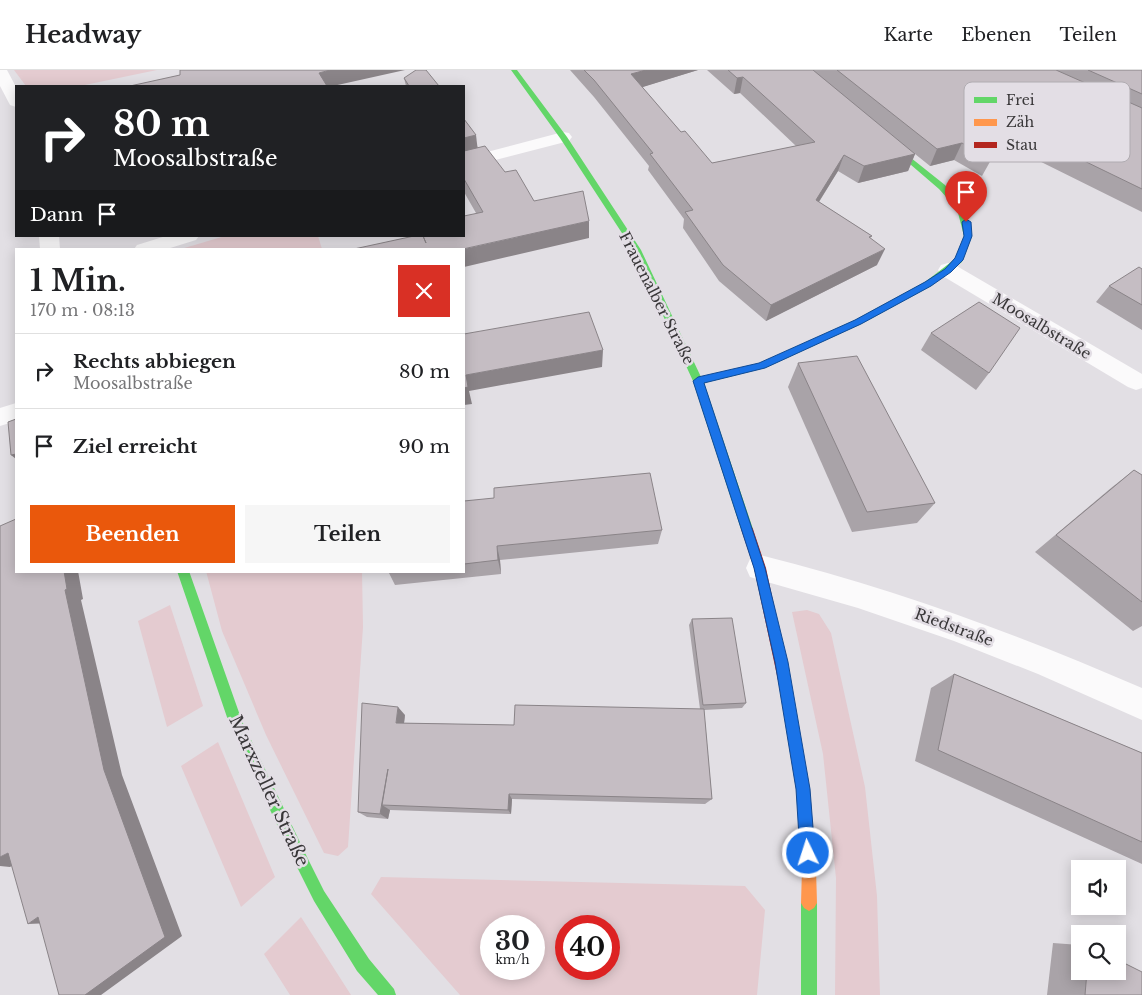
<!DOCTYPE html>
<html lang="de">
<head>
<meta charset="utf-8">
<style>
	body { margin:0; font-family:"Libre Baskerville",serif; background:#f6f6f6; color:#202124; height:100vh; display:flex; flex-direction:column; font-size:19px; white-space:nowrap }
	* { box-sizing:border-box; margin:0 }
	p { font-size:16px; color:#757577 }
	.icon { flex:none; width:28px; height:28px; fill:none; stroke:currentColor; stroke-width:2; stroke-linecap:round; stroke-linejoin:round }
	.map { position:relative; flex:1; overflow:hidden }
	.details { position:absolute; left:15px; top:178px; width:450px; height:325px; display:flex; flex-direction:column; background:#fff; border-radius:0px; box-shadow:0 2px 12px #0003 }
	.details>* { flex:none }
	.guide { position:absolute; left:15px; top:15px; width:450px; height:152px; border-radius:0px; box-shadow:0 2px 12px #0003; background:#202124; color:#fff; overflow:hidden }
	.controls { position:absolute; left:1071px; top:790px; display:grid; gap:10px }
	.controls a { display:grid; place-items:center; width:55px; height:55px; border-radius:0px; background:#fff; box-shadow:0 2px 12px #0003; font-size:25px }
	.speed { position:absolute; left:480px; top:845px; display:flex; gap:10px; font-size:25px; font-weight:700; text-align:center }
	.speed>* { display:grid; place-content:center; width:65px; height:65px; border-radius:50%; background:#fff; box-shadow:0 2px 12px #0003; line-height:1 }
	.speed small { font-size:12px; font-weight:400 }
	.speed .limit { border:8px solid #d22; background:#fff; color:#111 }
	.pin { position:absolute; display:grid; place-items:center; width:42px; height:42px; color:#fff; margin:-51px -21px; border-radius:50% 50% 50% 0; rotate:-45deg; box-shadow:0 0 5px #0007 }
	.pin .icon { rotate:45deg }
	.me { position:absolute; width:55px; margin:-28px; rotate:356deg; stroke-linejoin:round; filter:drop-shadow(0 0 4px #0008) }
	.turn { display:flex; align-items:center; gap:18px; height:105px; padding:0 15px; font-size:22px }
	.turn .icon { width:65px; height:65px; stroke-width:2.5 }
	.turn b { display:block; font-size:35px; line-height:42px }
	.then { display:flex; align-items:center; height:48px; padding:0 15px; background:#0003; gap:10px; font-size:19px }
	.round { display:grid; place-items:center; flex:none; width:52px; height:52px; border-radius:0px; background:#f6f6f6 }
	.summary { display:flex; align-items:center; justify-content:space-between; height:85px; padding:0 15px }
	h1 { font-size:30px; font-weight:700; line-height:38px }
	.action { display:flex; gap:10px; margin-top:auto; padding:10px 15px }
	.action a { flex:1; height:58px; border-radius:0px; background:#ea580c; color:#fff; font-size:20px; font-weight:700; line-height:58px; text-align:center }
	.action a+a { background:#f6f6f6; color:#202124 }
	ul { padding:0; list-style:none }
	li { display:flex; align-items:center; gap:15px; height:75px; padding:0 15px; border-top:1px solid #e0e0e0 }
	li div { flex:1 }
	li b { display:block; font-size:19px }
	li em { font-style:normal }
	header { display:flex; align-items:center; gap:30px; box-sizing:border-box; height:70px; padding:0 25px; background:#fff; border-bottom:1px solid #e0e0e0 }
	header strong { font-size:24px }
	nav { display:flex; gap:28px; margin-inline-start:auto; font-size:18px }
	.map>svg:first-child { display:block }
</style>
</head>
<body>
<header>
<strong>Headway</strong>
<nav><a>Karte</a><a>Ebenen</a><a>Teilen</a></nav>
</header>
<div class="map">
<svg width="1142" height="925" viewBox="0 0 1142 925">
	<rect width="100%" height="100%" fill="#e2dfe4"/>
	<g fill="#e4cbd0" fill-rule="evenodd">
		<polygon points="14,0 157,0 80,16 26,16"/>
		<polygon points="225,166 318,166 322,179 181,179"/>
		<polygon points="206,501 362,501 363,557 348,777 338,786 324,783 266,665 222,561"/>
		<polygon points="170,535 203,636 167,657 138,551"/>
		<polygon points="807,540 819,544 831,563 865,717 877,826 880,925 835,925 836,808 823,684 792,542"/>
		<polygon points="218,672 275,807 241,837 181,696"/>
		<path d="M381,807L745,816L765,840L757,925H460L371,824ZM491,856H534V899H491ZM566,856H609V899H566Z"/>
		<polygon points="301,847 351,925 290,925 264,884"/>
	</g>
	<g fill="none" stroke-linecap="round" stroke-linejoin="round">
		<g fill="#fbfafb" fill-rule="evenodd">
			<polygon points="0,0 7,0 16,17 16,37 10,35 0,16"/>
			<polygon points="563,62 569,63 572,67 569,71 464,98 464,88"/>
			<polygon points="39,166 59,166 60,179 40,179"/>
			<polygon points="166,166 199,166 196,170 167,179 134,179 137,175"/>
			<polygon points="948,193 955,195 1142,304 1142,318 1136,320 1128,317 941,205 938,200 941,195"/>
			<polygon points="16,333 16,351 0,356 0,338"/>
			<path d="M760,485C892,518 1018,564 1142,618V650L1038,604L954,571L858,538L750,507L746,498L750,489Z"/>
		</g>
		<g fill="#63d668" fill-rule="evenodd">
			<polygon points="511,0 517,0 567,67 641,180 701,307 760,293 855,250 925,212 955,189 964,166 957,139 939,119 882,70 882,68 886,68 945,115 965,138 972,166 962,192 931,216 861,254 765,298 704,313 753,459 751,462 743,462 741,459 693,311 633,180 560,68"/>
			<polygon points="177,501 189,501 242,651 308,789 324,821 369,889 394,919 396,925 378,925 357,901 314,831 298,799 229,653"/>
			<polygon points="809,825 814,828 817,833 817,925 801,925 801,833 804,828"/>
		</g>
		<polygon fill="#ff974d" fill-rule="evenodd" points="785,609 790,611 791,615 810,719 816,799 817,833 814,838 809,841 804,838 801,833 802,799 796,719 779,615 780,611"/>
		<polygon fill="#b3261e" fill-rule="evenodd" points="747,454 751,456 753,459 766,498 791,615 790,619 785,621 780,619 779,615 754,498 741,459 743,456"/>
	</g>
	<g fill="#a9a3a8">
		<polygon points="570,0 698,0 642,17 681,62 712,93 796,76 740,23 734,24 707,0 1142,0 1142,142 1001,72 982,106 954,90 930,96 879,55 915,84 908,101 858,113 838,101 819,132 872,166 870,168 877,195 766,251 719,211 683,158 684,149 648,100 649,96 594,27"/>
		<polygon points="404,8 439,16 406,16"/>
		<polygon points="464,49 478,78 505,102 534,131 589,168 464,166 476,143 464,122"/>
		<polygon points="1142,199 1142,260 1096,232 1109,216"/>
		<polygon points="931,263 989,303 976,320 921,280"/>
		<polygon points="798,293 935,433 917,453 852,462 788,317"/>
		<polygon points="1134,400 1142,405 1142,556 1133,561 1035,482 1111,418"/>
		<polygon points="464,431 662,460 658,474 500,490 501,504 395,515 388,501 464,501"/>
		<polygon points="692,549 746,633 742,638 704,640 712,729 705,734 512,729 511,744 390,740 388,749 367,747 358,742 405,645 404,653 514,655 700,639 689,555"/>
		<polygon points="954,604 1142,683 1142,794 915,691 931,618"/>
		<polygon points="1053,873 1080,875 1080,901 1118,901 1142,925 1047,925"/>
	</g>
	<g fill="#8a8488">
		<polygon points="330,0 405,0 333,16 323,16 319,3"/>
		<polygon points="646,0 698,0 630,21 631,4"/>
		<polygon points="743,7 740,23 734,24 737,8"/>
		<polygon points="476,65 478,82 464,86 464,68"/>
		<polygon points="962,73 954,90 930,96 937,79"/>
		<polygon points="915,84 908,101 858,113 864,96"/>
		<polygon points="844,85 838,101 810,146 816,130"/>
		<polygon points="589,151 589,168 464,197 464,179"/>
		<polygon points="885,179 877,195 766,251 771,235"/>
		<polygon points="603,280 602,297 469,321 472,334 464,335 464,318 466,305"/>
		<polygon points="16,384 16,389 11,385"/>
		<polygon points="497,476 500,490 501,504 498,490"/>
		<polygon points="64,501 78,501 83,529 81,530 122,705 182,866 101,925 85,925"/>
		<polygon points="398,637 405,645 403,661 396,653"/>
		<polygon points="509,724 512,729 511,744 508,740"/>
		<polygon points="382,735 390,740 388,749 380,744"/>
		<polygon points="8,783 31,785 10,797 0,796 0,787"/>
		<polygon points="38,847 51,853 28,854"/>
	</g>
	<g fill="#c5bdc3" stroke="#8a8488">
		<polygon points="180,0 330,0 319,3 327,16 130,16 180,5"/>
		<polygon points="416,0 426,0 439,16 409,16 404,8"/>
		<polygon points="584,0 646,0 631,4 681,62 685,61 712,93 815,72 743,7 737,8 728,0 813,0 915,84 864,96 844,85 816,130 872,166 869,167 885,179 771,235 723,195 685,142 693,140 650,84 653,83 594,10"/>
		<polygon points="837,0 1056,0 1142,38 1142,119 1010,55 992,90 962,73 937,79"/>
		<polygon points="1088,0 1142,0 1142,24"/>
		<polygon points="464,49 476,65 464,68"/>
		<polygon points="485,76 505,102 516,100 534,131 583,121 589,151 463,179 354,179 414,166 423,166 426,173 423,166 464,166 464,146 483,142 464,109 464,81"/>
		<polygon points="1139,197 1142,199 1142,235 1109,216"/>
		<polygon points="979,232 1020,258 989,303 931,263"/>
		<polygon points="589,242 603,280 466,305 468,317 464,318 464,264"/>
		<polygon points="857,286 935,433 867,442 798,293"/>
		<polygon points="16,349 16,384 11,385 8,352"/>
		<polygon points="1134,400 1142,405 1142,532 1056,465"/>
		<polygon points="650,403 662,460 497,476 498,490 464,494 464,431 494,428 494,418"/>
		<polygon points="16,449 16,501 64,501 67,519 65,520 104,700 165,867 85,925 59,925 38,847 28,854 8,783 0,787 0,456"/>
		<polygon points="732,548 746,633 703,635 692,549"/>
		<polygon points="954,604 1142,683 1142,772 938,680"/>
		<polygon points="362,633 398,637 396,653 514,655 515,635 704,639 712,729 509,724 508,740 382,735 388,699 380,744 358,742"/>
		<polygon points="1118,890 1142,902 1142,925 1085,925 1087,901 1118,901"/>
	</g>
	<polygon fill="#1a73e8" stroke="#114b97" points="966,149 971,152 972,166 963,190 951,202 931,216 861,254 765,298 704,313 765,498 788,592 810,719 815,783 813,788 808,790 803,788 800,783 796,719 775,592 754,498 693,311 698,307 759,293 855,250 925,212 945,199 955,188 964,166 962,152"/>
	<g text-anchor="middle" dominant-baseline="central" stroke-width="5" stroke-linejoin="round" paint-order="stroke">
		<g font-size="15" fill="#393739" stroke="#e3dee5">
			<text transform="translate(657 228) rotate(63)">Frauenalber Straße</text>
			<text transform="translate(1042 256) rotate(31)">Moosalbstraße</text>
			<text transform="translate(954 557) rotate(20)">Riedstraße</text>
		</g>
		<g font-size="18" fill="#393739" stroke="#e3dee5">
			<text transform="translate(269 721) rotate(65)">Marxzeller Straße</text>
		</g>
	</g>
	<rect x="964" y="12" width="166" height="80" rx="8" fill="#e3dee5" stroke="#b0acb1" stroke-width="1"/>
	<rect x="974" y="27" width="23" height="6" fill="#63d668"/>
	<rect x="974" y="49" width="23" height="7" fill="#ff974d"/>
	<rect x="974" y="72" width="23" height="6" fill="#b3261e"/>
	<g font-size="14" fill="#393739">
		<text x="1006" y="35">Frei</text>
		<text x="1006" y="57">Zäh</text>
		<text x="1006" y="80">Stau</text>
	</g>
</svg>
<div class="controls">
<a><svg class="icon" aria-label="sound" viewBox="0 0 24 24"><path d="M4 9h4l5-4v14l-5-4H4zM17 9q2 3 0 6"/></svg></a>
<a><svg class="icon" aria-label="search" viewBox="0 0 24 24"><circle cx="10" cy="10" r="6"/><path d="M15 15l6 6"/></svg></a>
</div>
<div class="speed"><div>30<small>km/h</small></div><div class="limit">40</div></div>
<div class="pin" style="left:966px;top:152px;background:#d93025"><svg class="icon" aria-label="arrive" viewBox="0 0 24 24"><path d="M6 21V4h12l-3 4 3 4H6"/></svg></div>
<svg class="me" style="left:808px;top:783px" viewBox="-20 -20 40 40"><circle r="17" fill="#1a73e8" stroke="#fff" stroke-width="3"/><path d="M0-11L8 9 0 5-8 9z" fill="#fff"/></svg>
<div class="guide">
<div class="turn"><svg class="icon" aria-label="right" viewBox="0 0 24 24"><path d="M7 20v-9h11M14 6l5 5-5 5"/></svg><div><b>80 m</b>Moosalbstraße</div></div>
<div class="then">Dann<svg class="icon" aria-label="arrive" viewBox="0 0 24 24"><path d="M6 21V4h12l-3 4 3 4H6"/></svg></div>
</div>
<section class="details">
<div class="summary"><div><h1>1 Min.</h1><p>170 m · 08:13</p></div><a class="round" style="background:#d93025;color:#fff"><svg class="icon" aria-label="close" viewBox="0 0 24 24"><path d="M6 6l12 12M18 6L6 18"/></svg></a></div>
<ul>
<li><svg class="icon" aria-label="right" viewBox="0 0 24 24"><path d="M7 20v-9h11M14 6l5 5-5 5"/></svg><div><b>Rechts abbiegen</b><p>Moosalbstraße</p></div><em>80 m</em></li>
<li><svg class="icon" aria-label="arrive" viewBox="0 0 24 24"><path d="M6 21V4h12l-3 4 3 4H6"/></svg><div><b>Ziel erreicht</b></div><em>90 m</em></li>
</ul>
<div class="action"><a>Beenden</a><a>Teilen</a></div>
</section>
</div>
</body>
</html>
